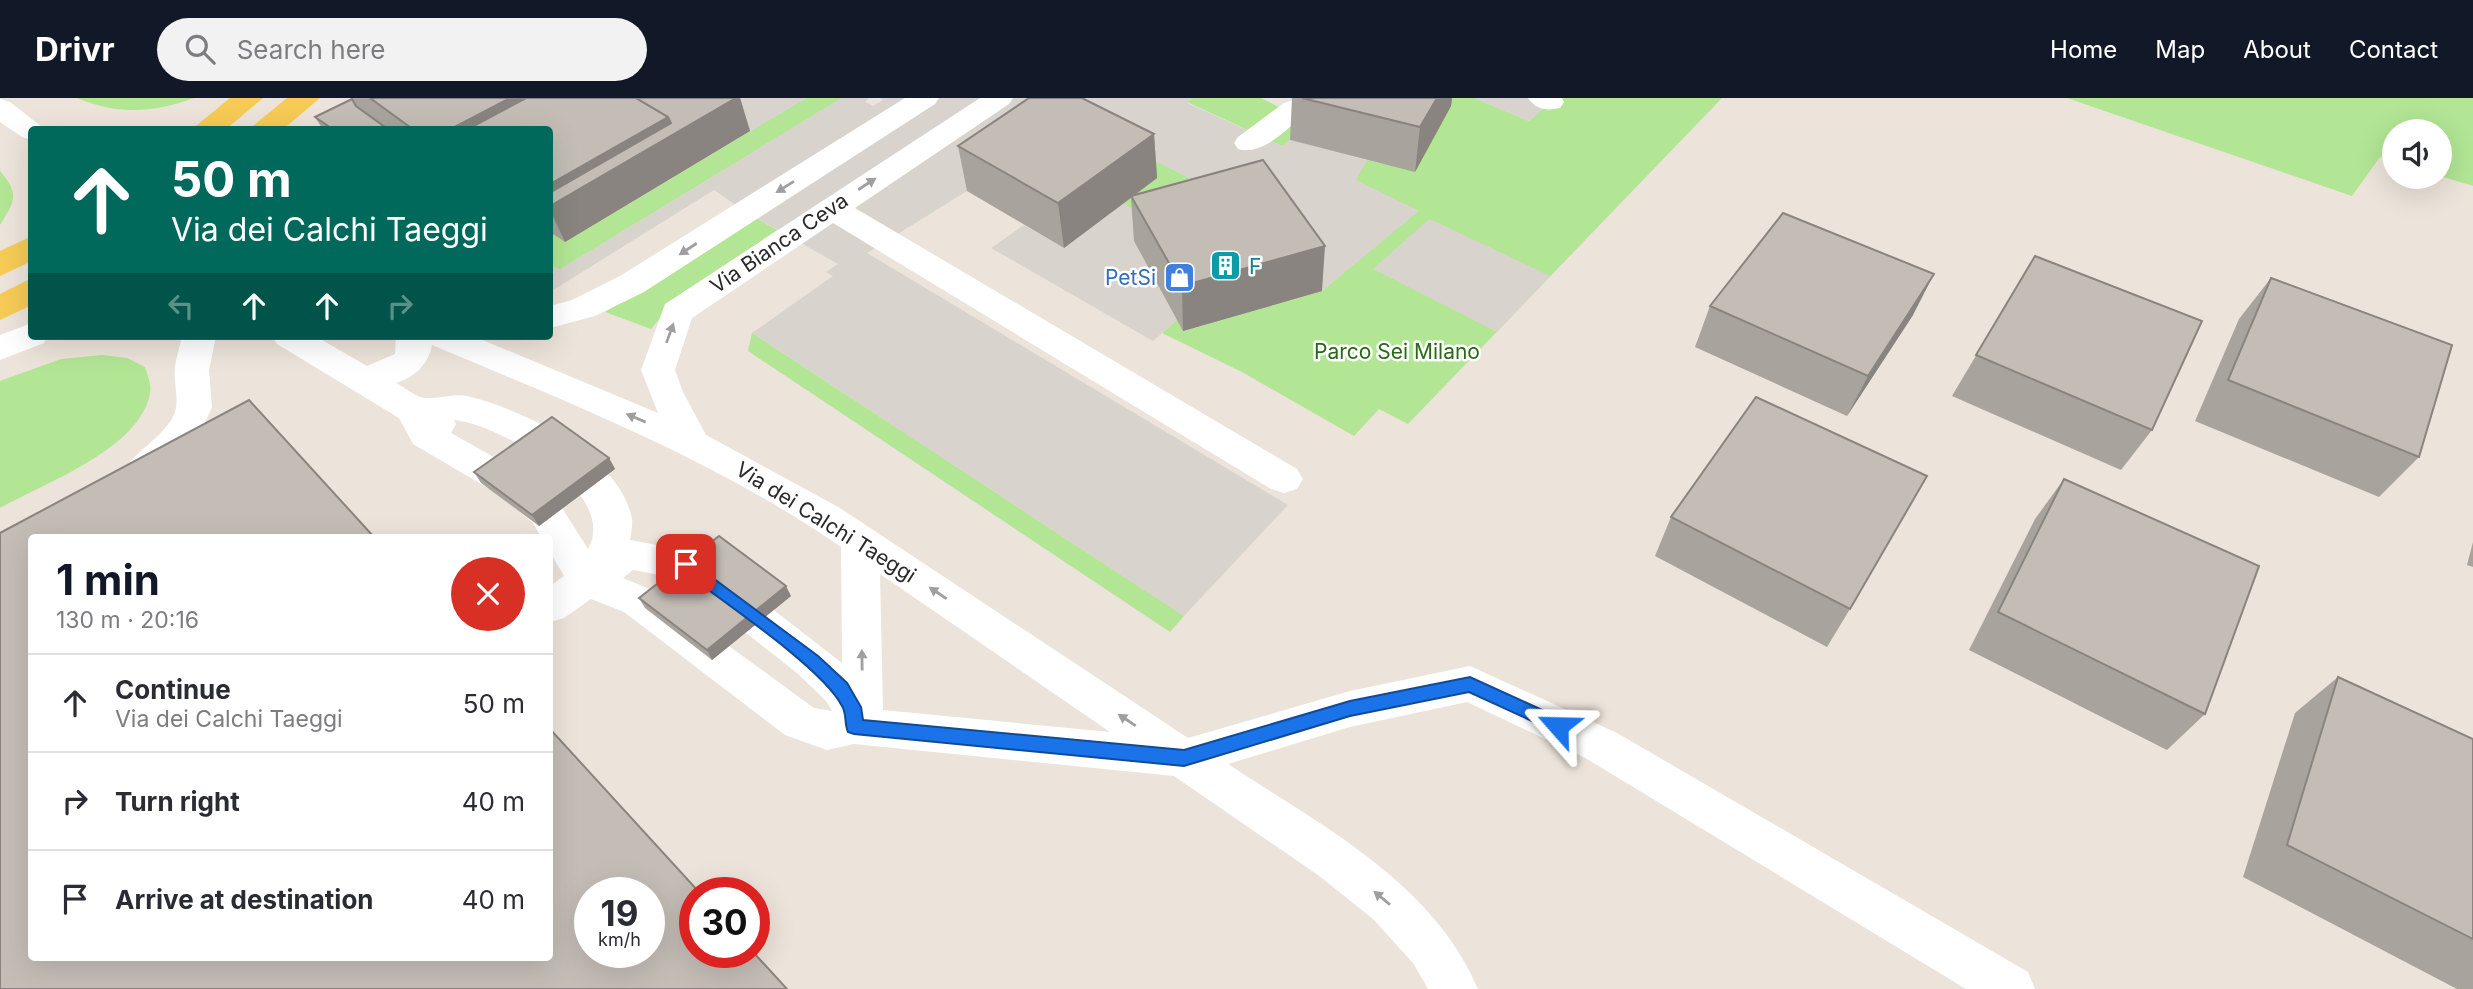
<!DOCTYPE html>
<html lang="en">
<head>
<meta charset="utf-8">
<style>
	body { margin:0; font-family:Inter,sans-serif; background:#f2f2f3; color:#2b2b33; height:100vh; display:flex; flex-direction:column; font-size:26px; white-space:nowrap }
	* { box-sizing:border-box; margin:0 }
	p { font-size:23px; color:#7c7c81 }
	.icon { flex:none; width:38px; height:38px; fill:none; stroke:currentColor; stroke-width:2; stroke-linecap:round; stroke-linejoin:round }
	.map { position:relative; flex:1; overflow:hidden }
	.side { position:absolute; left:28px; top:436px; width:525px; height:427px; display:flex; flex-direction:column; background:#fff; border-radius:7px; box-shadow:0 7px 28px #0002 }
	.side>* { flex:none }
	.top-card { position:absolute; left:28px; top:28px; width:525px; height:214px; border-radius:7px; box-shadow:0 7px 28px #0002; background:#00695c; color:#fff; overflow:hidden }
	.controls { position:absolute; left:2382px; top:21px; display:grid; gap:14px }
	.controls a { display:grid; place-items:center; width:70px; height:70px; border-radius:50%; background:#fff; box-shadow:0 7px 28px #0002; font-size:35px }
	.speed { position:absolute; left:574px; top:779px; display:flex; gap:14px; font-size:35px; font-weight:700; text-align:center }
	.speed>* { display:grid; place-content:center; width:91px; height:91px; border-radius:50%; background:#fff; box-shadow:0 7px 28px #0002; line-height:1 }
	.speed small { font-size:18px; font-weight:400 }
	.speed .limit { border:10px solid #d22; background:#fff; color:#111 }
	.pin { position:absolute; display:grid; place-items:center; width:60px; height:60px; color:#fff; margin:-30px; border-radius:14px; box-shadow:0 4px 10px #0006 }
	.me { position:absolute; width:77px; margin:-38px; rotate:295deg; stroke-linejoin:round; filter:drop-shadow(0 0 5px #0008) }
	.turn { display:flex; align-items:center; gap:24px; height:147px; padding:0 28px; font-size:32px }
	.turn .icon { width:91px; height:91px; stroke-width:2.5 }
	.turn b { display:block; font-size:49px; line-height:60px }
	.lanes { display:flex; align-items:center; height:66px; padding:0 28px; background:#0003; justify-content:center; gap:35px; direction:ltr }
	.lanes .off { opacity:.35 }
	.round { display:grid; place-items:center; flex:none; width:74px; height:74px; border-radius:37px; background:#f2f2f3 }
	.overview { display:flex; align-items:center; justify-content:space-between; height:119px; padding:0 28px }
	h1 { font-size:42px; font-weight:700; line-height:52px; color:#111827 }
	ul { padding:0; list-style:none }
	li { display:flex; align-items:center; gap:21px; height:98px; padding:0 28px; border-top:2px solid #e1e1e2 }
	li div { flex:1 }
	li b { display:block; font-size:26px }
	li em { font-style:normal }
	header { display:flex; align-items:center; gap:42px; box-sizing:border-box; height:98px; padding:0 35px; background:#111827; color:#fff }
	header strong { font-size:33px }
	nav { display:flex; gap:38px; margin-inline-start:auto; font-size:24px }
	.search { width:490px; height:63px; background:#f2f2f3; display:flex; align-items:center; gap:18px; box-sizing:border-box; padding:0 24px; border-radius:38px; color:#7c7c81; font-size:26px }
	.map>svg:first-child { display:block }
</style>
</head>
<body>
<header>
<strong>Drivr</strong>
<div class="search"><svg class="icon" aria-label="search" viewBox="0 0 24 24"><circle cx="10" cy="10" r="6"/><path d="M15 15l6 6"/></svg>Search here</div>
<nav><a>Home</a><a>Map</a><a>About</a><a>Contact</a></nav>
</header>
<div class="map">
<svg width="2473" height="891" viewBox="0 0 2473 891">
	<rect width="100%" height="100%" fill="#ece3da"/>
	<g fill="#b2e594">
		<path d="M77,0H194C152,15 118,17 77,0Z"/>
		<polygon points="806,0 842,0 559,172 550,166 550,133 565,144"/>
		<polygon points="1193,0 1261,0 1304,21 1290,42 1282,48 1187,4"/>
		<polygon points="1418,0 1474,0 1529,23 1555,0 1722,0 1408,326 1379,311 1354,338 1242,274 1162,235 1177,222 1184,233 1322,193 1418,113 1355,82 1367,62 1415,73"/>
		<polygon points="2067,0 2473,0 2473,88 2440,78 2440,33 2394,33 2394,63 2380,59 2352,98"/>
		<polygon points="1143,56 1210,91 1164,127 1123,106 1156,81"/>
		<path d="M0,73C20,96 15,103 0,127Z"/>
		<polygon points="756,120 777,132 675,202 651,231 605,214"/>
		<polygon points="752,235 1184,518 1170,534 748,253"/>
		<path d="M102,257L127,260L145,269C147,276 152,287 150,295C141,350 45,385 0,410V283L61,261Z"/>
	</g>
	<g fill="#d8d3cd">
		<polygon points="694,0 806,0 751,33"/>
		<polygon points="842,0 869,0 865,4 873,8 883,2 880,0 1193,0 1187,5 1282,48 1290,42 1367,62 1356,82 1419,113 1322,193 1262,106 1134,142 1177,222 1153,243 991,150 1024,127 1064,150 1123,106 1164,127 1209,90 1143,57 1056,29 967,93 867,155 1288,407 1184,518 752,235 833,178 826,174 838,166 746,114 714,92 550,194 550,166 559,172"/>
		<polygon points="1474,0 1555,0 1529,23"/>
		<polygon points="1429,121 1445,128 1550,178 1497,234 1373,171"/>
	</g>
	<g fill="none" stroke-linecap="round" stroke-linejoin="round">
		<g fill="#fff" fill-rule="evenodd">
			<polygon points="905,0 939,0 935,6 644,194 595,218 550,230 550,208 572,202 620,178"/>
			<path d="M980,0H1013L1009,6L855,110L1297,371L1303,381L1297,391L1284,395L1271,391L833,125L692,220L675,272L683,294L706,337L840,410L1188,640L1350,593L1470,568L1617,635L2028,874L2035,891H1966L1587,661L1467,604L1350,629L1228,666C1320,727 1433,784 1478,891H1428L1413,865L1373,821L1318,777L1174,678L854,646L827,652L785,637L624,514L591,501L564,520L550,524V488L564,478L550,454V439H541L533,425L498,396L413,346L399,320L277,246L272,238H315L367,268L395,256L396,238H473L658,315L641,272L665,206ZM432,247C572,306 715,362 841,449L842,565L700,455L630,442C631,436 633,427 632,421C621,358 522,311 467,298C452,295 433,303 420,299C412,296 404,289 396,285C415,279 428,267 432,247ZM454,322C499,326 620,395 588,451L559,405L524,376L451,335L456,326ZM633,472L676,480L797,575L826,603L832,613L814,610L652,492L623,480ZM880,476L1110,634L883,612Z"/>
			<path d="M1528,0H1562L1564,4L1560,10C1547,13 1536,12 1528,0Z"/>
			<polygon points="0,1 10,4 46,32 32,32 32,42 22,39 0,24"/>
			<path d="M1294,2L1304,5L1308,11L1304,17C1285,32 1263,58 1238,51L1234,45L1238,39L1284,5Z"/>
			<polygon points="32,225 32,238 48,238 44,245 0,262 0,237"/>
			<path d="M182,238H216L209,272L212,309L202,332L182,361L153,385L140,389L127,385L122,375C134,353 160,342 173,319C181,304 173,286 175,270C176,259 180,249 182,238Z"/>
		</g>
		<g fill="#f5ca55" fill-rule="evenodd">
			<polygon points="230,0 263,0 225,32 191,32"/>
			<polygon points="287,0 320,0 282,32 248,32"/>
			<polygon points="32,138 32,163 0,178 0,153"/>
			<polygon points="32,180 32,207 0,222 0,196"/>
		</g>
	</g>
	<g fill="#a9a39d">
		<polygon points="352,0 740,0 750,33 565,144 550,134 550,32 324,32 322,30 315,19"/>
		<polygon points="1292,0 1452,0 1451,8 1415,74 1290,42"/>
		<polygon points="1154,36 1157,80 1135,97 1322,193 1183,233 1134,143 1131,100 1064,150 967,93 958,48"/>
		<polygon points="2035,158 2152,332 2121,372 1952,298"/>
		<polygon points="2271,180 2419,359 2379,399 2195,323 2239,221"/>
		<polygon points="1710,208 1913,217 1847,318 1695,249"/>
		<polygon points="609,360 615,371 539,428 481,385 474,374"/>
		<polygon points="2064,381 2205,616 2167,652 1969,552 2035,421"/>
		<polygon points="1671,419 1850,511 1827,549 1655,458"/>
		<polygon points="2473,444 2473,469 2467,467"/>
		<polygon points="791,498 712,562 645,510 639,500"/>
		<polygon points="2338,579 2473,641 2473,891 2457,891 2243,779 2295,615"/>
	</g>
	<g fill="#89847f">
		<polygon points="510,0 597,0 481,32 449,32"/>
		<polygon points="736,0 740,0 750,33 565,144 550,112 550,108 556,104 550,91 550,86 668,19"/>
		<polygon points="1437,0 1452,0 1451,8 1415,74 1420,29"/>
		<polygon points="1154,36 1157,80 1064,150 1058,105"/>
		<polygon points="1325,148 1322,193 1183,233 1182,188"/>
		<polygon points="1934,176 1913,217 1847,318 1868,278"/>
		<polygon points="609,360 615,371 539,428 532,417"/>
		<polygon points="786,488 791,498 712,562 707,552"/>
	</g>
	<g fill="#c4bdb6" stroke="#89847f" stroke-width="2" fill-rule="evenodd">
		<polygon points="370,0 510,0 449,32 414,32"/>
		<polygon points="526,0 636,0 668,19 550,86 550,32 466,32"/>
		<polygon points="636,0 736,0 550,108 550,93 551,94 671,25 668,19"/>
		<polygon points="1029,0 1082,0 1154,36 1058,105 958,48"/>
		<polygon points="1302,0 1437,0 1420,29"/>
		<polygon points="352,1 356,8 389,32 334,32 315,19"/>
		<polygon points="1263,62 1325,148 1182,188 1131,98"/>
		<polygon points="1783,115 1934,176 1868,278 1710,208"/>
		<polygon points="2035,158 2202,223 2152,332 1976,257"/>
		<polygon points="2271,180 2452,247 2419,359 2228,282"/>
		<polygon points="1756,299 1927,378 1850,511 1671,419"/>
		<path d="M249,302L374,439H32V859H550V631L699,794H695V854H753L787,891H0V435ZM590,794H649V854H590Z"/>
		<polygon points="552,319 609,360 532,417 474,374"/>
		<polygon points="2064,381 2259,468 2205,616 1998,514"/>
		<polygon points="719,438 786,488 707,552 639,500"/>
		<polygon points="2338,579 2473,641 2473,841 2287,747"/>
	</g>
	<defs><path id="oneway-solid" d="M-6-.8H1V-3.2L6.5 0L1 3.2V.8H-6Z" transform="scale(1.75)"/></defs>
	<g fill="#9f9f9f">
		<use href="#oneway-solid" transform="translate(867 86) rotate(-33)"/>
		<use href="#oneway-solid" transform="translate(785 89) rotate(148)"/>
		<use href="#oneway-solid" transform="translate(688 151) rotate(147)"/>
		<use href="#oneway-solid" transform="translate(670 235) rotate(-70)"/>
		<use href="#oneway-solid" transform="translate(636 320) rotate(-157)"/>
		<use href="#oneway-solid" transform="translate(938 495) rotate(-146)"/>
		<use href="#oneway-solid" transform="translate(862 562) rotate(-91)"/>
		<use href="#oneway-solid" transform="translate(1127 622) rotate(-146)"/>
		<use href="#oneway-solid" transform="translate(1382 800) rotate(-140)"/>
	</g>
	<path fill="#1a73e8" stroke="#114b97" stroke-width="2" d="M686,460L818,558L847,585L861,609L863,622L1184,652L1350,603L1470,579L1564,622L1567,628L1558,635L1469,594L1350,618L1184,668L854,636L848,634C844,625 847,616 842,608C823,570 718,500 680,471L678,466Z"/>
	<defs>
		<symbol id="building-square" viewBox="-11 -11 22 22"><rect x="-9" y="-9" width="18" height="18" rx="4" fill="#0f9aa8" stroke="#fff"/><path d="M-4-6H4V6H1V3H-1V6H-4ZM-2.5-4.3h1.7v1.8h-1.7ZM.8-4.3h1.7v1.8H.8ZM-2.5-1h1.7V.8h-1.7ZM.8-1h1.7V.8H.8Z" fill="#fff"/></symbol>
		<symbol id="shop-square" viewBox="-11 -11 22 22"><rect x="-9" y="-9" width="18" height="18" rx="4" fill="#3f7fe0" stroke="#fff"/><path d="M-5-2.5h2.3a2.7 3.5 0 0 1 5.4 0H5L5.5 6h-11ZM-1.5-2.5h3a1.5 2.3 0 0 0-3 0Z" fill="#fff"/></symbol>
	</defs>
	<g fill-rule="evenodd">
		<use href="#building-square" x="1208" y="150" width="35" height="35"/>
		<use href="#shop-square" x="1162" y="162" width="35" height="35"/>
	</g>
	<g text-anchor="middle" dominant-baseline="central" stroke-width="5" stroke-linejoin="round" paint-order="stroke">
		<g font-size="21" fill="#292929" stroke="#fff">
			<text transform="translate(779 145) rotate(-34)">Via Bianca Ceva</text>
			<text transform="translate(826 424) rotate(32)">Via dei Calchi Taeggi</text>
		</g>
		<g font-size="21" fill="#0d838f" stroke="#fff" text-anchor="start">
			<text x="1249" y="168">F</text>
		</g>
		<g font-size="21" fill="#366cbe" stroke="#fff" text-anchor="end">
			<text x="1156" y="179">PetSi</text>
		</g>
		<g font-size="21" fill="#2b6817" stroke="#fff">
			<text x="1397" y="253">Parco Sei Milano</text>
		</g>
	</g>
</svg>
<div class="controls">
<a><svg class="icon" aria-label="sound" viewBox="0 0 24 24"><path d="M4 9h4l5-4v14l-5-4H4zM17 9q2 3 0 6"/></svg></a>
</div>
<div class="speed"><div>19<small>km/h</small></div><div class="limit">30</div></div>
<div class="pin" style="left:686px;top:466px;background:#d93025"><svg class="icon" aria-label="arrive" viewBox="0 0 24 24"><path d="M6 21V4h12l-3 4 3 4H6"/></svg></div>
<svg class="me" style="left:1558px;top:628px" viewBox="-20 -20 40 40"><path d="M0-17L14 15 0 8-14 15z" fill="#1a73e8" stroke="#fff" stroke-width="4"/></svg>
<div class="top-card">
<div class="turn"><svg class="icon" aria-label="ahead" viewBox="0 0 24 24"><path d="M12 20V5M6 11l6-6 6 6"/></svg><div><b>50 m</b>Via dei Calchi Taeggi</div></div>
<div class="lanes"><svg class="icon off" aria-label="left" viewBox="0 0 24 24"><path d="M17 20v-9H6M10 6l-5 5 5 5"/></svg><svg class="icon" aria-label="ahead" viewBox="0 0 24 24"><path d="M12 20V5M6 11l6-6 6 6"/></svg><svg class="icon" aria-label="ahead" viewBox="0 0 24 24"><path d="M12 20V5M6 11l6-6 6 6"/></svg><svg class="icon off" aria-label="right" viewBox="0 0 24 24"><path d="M7 20v-9h11M14 6l5 5-5 5"/></svg></div>
</div>
<section class="side">
<div class="overview"><div><h1>1 min</h1><p>130 m · 20:16</p></div><a class="round" style="background:#d93025;color:#fff"><svg class="icon" aria-label="close" viewBox="0 0 24 24"><path d="M6 6l12 12M18 6L6 18"/></svg></a></div>
<ul>
<li><svg class="icon" aria-label="ahead" viewBox="0 0 24 24"><path d="M12 20V5M6 11l6-6 6 6"/></svg><div><b>Continue</b><p>Via dei Calchi Taeggi</p></div><em>50 m</em></li>
<li><svg class="icon" aria-label="right" viewBox="0 0 24 24"><path d="M7 20v-9h11M14 6l5 5-5 5"/></svg><div><b>Turn right</b></div><em>40 m</em></li>
<li><svg class="icon" aria-label="arrive" viewBox="0 0 24 24"><path d="M6 21V4h12l-3 4 3 4H6"/></svg><div><b>Arrive at destination</b></div><em>40 m</em></li>
</ul>
</section>
</div>
</body>
</html>
